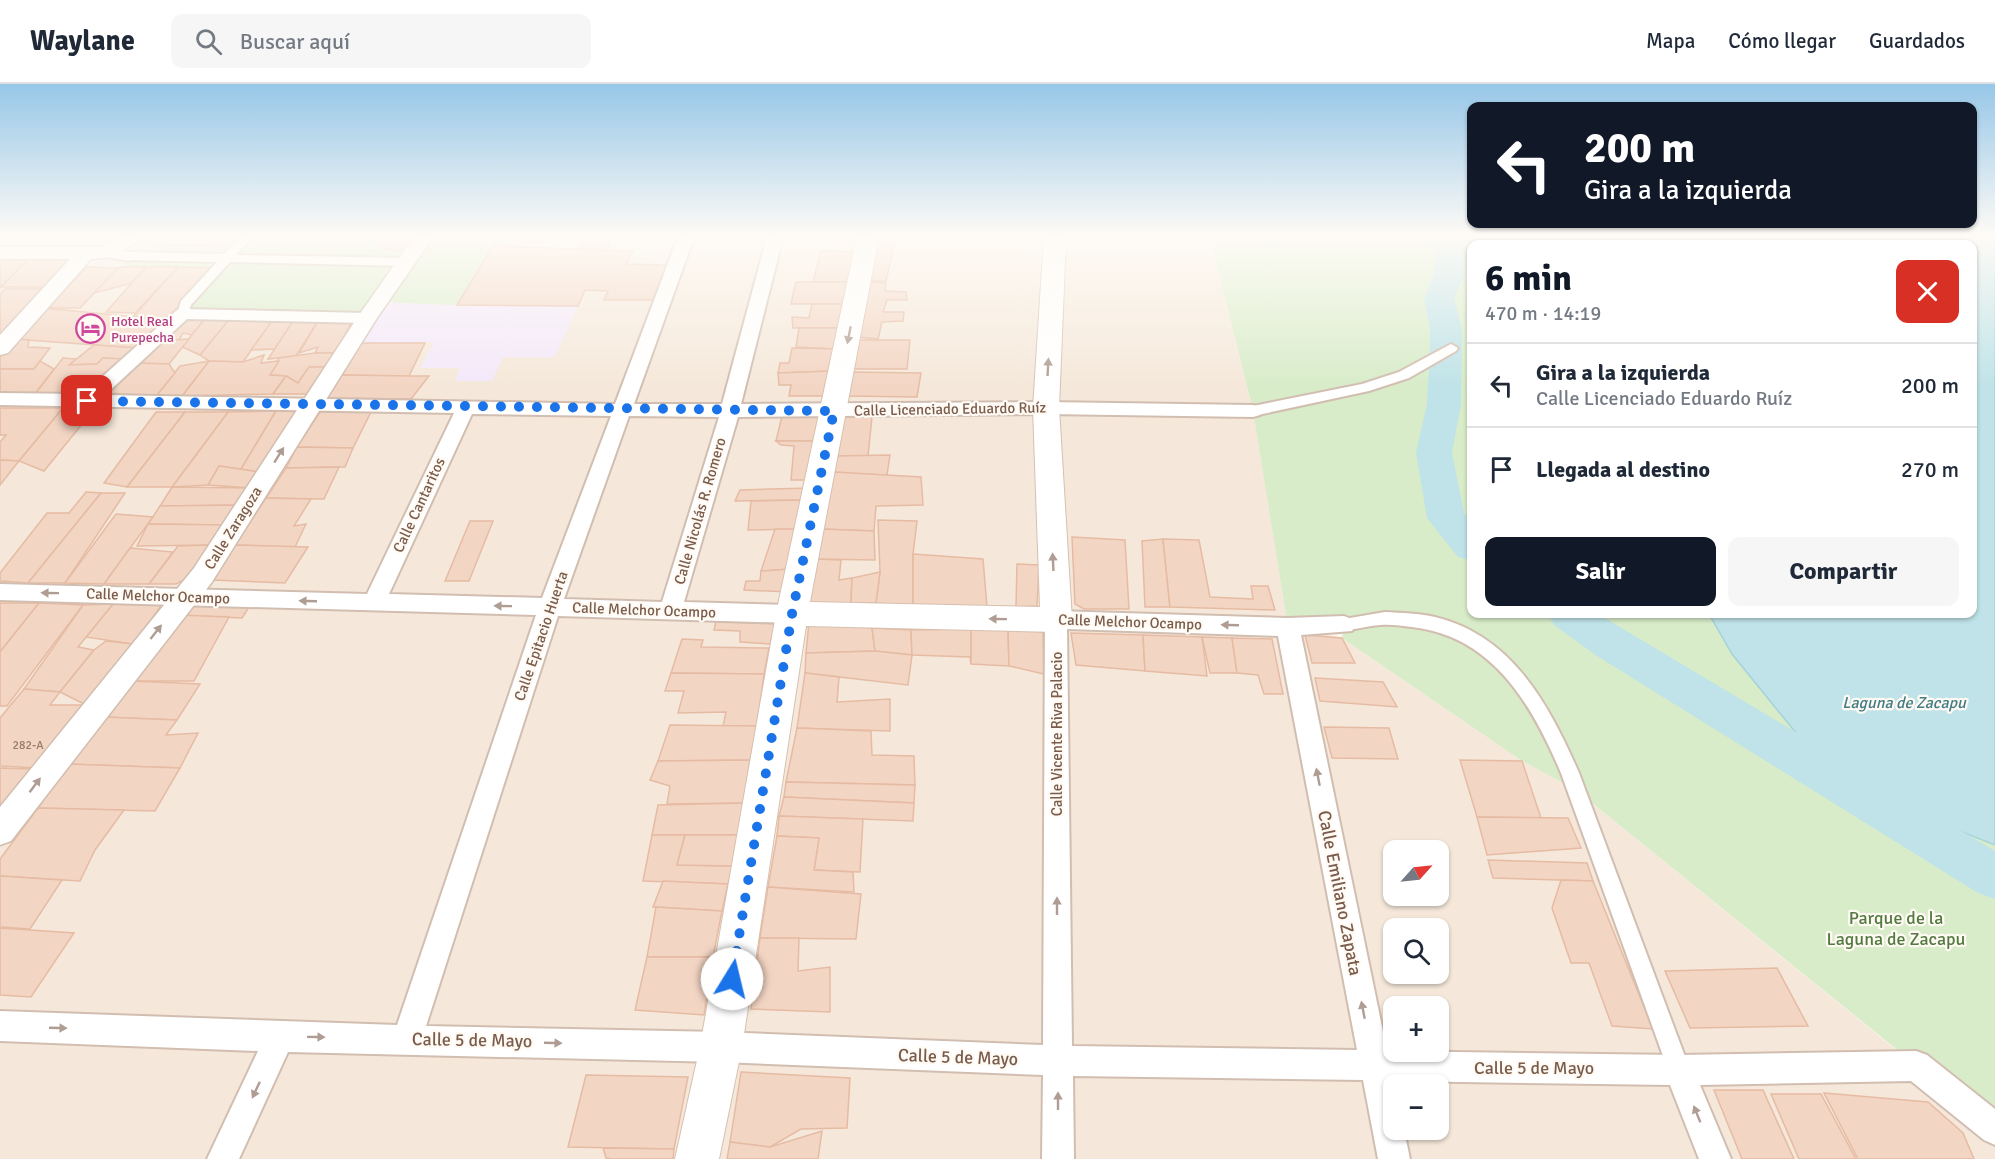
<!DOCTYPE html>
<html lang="es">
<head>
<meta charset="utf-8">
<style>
	body { margin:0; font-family:Signika,sans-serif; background:#f6f6f7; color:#1f2937; height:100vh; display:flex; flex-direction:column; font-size:22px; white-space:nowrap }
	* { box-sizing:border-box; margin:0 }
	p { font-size:20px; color:#747a83 }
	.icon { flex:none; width:33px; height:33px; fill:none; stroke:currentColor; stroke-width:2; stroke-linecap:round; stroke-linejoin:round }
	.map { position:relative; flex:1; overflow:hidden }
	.sheet { position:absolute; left:1467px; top:156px; width:510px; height:378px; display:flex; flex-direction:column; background:#fff; border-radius:12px; box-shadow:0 2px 4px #0004 }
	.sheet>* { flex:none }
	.banner { position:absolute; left:1467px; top:18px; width:510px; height:126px; border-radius:12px; box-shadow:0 2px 4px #0004; background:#111827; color:#fff; overflow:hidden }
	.needle { width:39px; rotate:63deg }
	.controls { position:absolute; left:1383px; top:756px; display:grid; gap:12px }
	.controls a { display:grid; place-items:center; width:66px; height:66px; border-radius:12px; background:#fff; box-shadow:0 2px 4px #0004; font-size:30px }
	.pin { position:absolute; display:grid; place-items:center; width:51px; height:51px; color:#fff; margin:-26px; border-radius:12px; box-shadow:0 3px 9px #0006 }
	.me { position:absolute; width:66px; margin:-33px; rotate:9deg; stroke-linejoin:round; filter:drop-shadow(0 0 4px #0008) }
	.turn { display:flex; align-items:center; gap:21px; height:126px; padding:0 18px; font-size:27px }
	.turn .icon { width:78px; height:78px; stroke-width:2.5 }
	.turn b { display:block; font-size:42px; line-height:51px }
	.round { display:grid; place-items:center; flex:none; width:63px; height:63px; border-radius:12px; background:#f6f6f7 }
	.summary { display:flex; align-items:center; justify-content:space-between; height:102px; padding:0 18px }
	h1 { font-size:36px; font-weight:800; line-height:45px; color:#111827 }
	.cta { display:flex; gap:12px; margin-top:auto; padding:12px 18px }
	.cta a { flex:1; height:69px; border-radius:12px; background:#111827; color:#fff; font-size:24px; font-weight:800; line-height:69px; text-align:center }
	.cta a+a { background:#f6f6f7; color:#1f2937 }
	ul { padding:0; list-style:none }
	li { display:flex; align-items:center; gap:18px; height:84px; padding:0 18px; border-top:2px solid #e0e1e3 }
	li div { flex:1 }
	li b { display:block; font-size:22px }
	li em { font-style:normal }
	header { display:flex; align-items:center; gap:36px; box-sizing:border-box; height:84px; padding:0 30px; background:#fff; border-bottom:2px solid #e0e1e3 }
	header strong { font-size:28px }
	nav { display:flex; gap:33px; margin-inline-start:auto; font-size:21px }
	.search { width:420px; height:54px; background:#f6f6f7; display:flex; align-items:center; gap:15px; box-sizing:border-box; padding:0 21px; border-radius:12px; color:#747a83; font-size:22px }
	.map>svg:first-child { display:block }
</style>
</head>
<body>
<header>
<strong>Waylane</strong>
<div class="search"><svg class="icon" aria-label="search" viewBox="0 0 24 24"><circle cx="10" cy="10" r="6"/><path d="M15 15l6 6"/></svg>Buscar aquí</div>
<nav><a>Mapa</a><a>Cómo llegar</a><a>Guardados</a></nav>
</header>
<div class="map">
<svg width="1995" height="1075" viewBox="0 0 1995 1075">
	<rect width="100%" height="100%" fill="#fdf6ec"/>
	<path fill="#f5e8da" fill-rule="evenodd" d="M0,153H1210L1254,332L1288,542L1342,554L1522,677L1576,706L1995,1046V1075H0ZM1394,766H1438V812H1394ZM1394,844H1438V890H1394ZM1394,922H1438V968H1394ZM1394,1000H1438V1046H1394Z"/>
	<polygon fill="#f3e8fa" points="379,218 457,221 578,222 555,273 503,273 492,297 455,297 460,284 420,284 434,258 361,259"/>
	<g fill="#d8ecc9" fill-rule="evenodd">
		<polygon points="0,153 126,153 90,163 0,163"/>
		<polygon points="245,153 411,153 356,234 183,230 212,184 122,183 129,172 143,160 237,162"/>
		<polygon points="423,153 499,153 457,221 379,218"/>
		<path d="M1210,153H1995V1045L1576,706L1522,677L1342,554L1344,542L1288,543L1253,327ZM1472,160H1972V530H1472Z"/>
	</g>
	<polygon fill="#bfe3e8" stroke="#a5d3da" stroke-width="1.5" points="1593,153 1995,153 1995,761 1897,722 1809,665 1732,570 1709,530 1972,530 1972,160 1573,160"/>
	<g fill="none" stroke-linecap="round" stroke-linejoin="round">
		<g fill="#bfe3e8" fill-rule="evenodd">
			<polygon points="1437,153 1465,153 1464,191 1454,215 1462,244 1462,262 1461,320 1452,369 1464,429 1472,438 1472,477 1458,473 1427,434 1416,369 1427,320 1430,262 1430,244 1424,215 1434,191"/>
			<polygon points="1548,530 1598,530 1995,767 1995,815 1978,809 1597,572 1554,541"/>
		</g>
	</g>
	<g fill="#f3d5c3" stroke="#e6bba3" stroke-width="1.5">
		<polygon points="149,153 245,153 237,163 143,160"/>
		<polygon points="372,153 411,153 401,167 380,163"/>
		<polygon points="499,153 518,153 514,164 493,162"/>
		<polygon points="539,153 611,153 608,166 580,165 584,153"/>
		<polygon points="821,153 857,153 859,159 822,159"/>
		<polygon points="874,153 896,153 886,197 867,197"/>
		<polygon points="493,162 633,167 627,180 668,181 655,216 604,216 608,207 585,206 578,222 457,221"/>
		<polygon points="821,167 856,168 851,198 813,198"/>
		<polygon points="0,174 29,174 0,204"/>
		<polygon points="29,174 69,174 71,177 47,203 1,203"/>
		<polygon points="87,183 118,184 80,224 47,224"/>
		<polygon points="122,183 146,183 132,199 94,209 118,184"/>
		<polygon points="146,183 178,183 135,229 106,228"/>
		<polygon points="178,183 213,184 167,236 134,232"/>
		<polygon points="796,198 851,198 844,220 791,220"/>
		<polygon points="868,198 886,199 885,207 906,208 907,216 887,216 883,228 904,228 903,237 882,238 878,255 857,253"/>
		<polygon points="5,205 46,205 0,255 0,210"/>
		<polygon points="812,220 844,220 841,244 793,244 792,233 809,234"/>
		<polygon points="44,224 167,236 138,264 14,255"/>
		<polygon points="183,236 204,236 193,251 183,249 179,256 162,257"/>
		<polygon points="204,236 228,237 200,271 182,263"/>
		<polygon points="228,237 272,237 243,278 209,277 200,271"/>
		<polygon points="272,237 293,237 275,265 251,266"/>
		<polygon points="293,237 318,237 296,272 268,275"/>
		<polygon points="318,237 351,239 336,269 315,269 318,263 299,269"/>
		<polygon points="799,244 840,244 837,265 796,263"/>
		<polygon points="14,255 29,256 28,263 50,264 34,285 0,285 0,273"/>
		<polygon points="189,255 169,280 136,279 162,257"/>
		<polygon points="857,256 910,256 907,285 854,285"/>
		<polygon points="361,259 425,259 409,292 342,291"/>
		<polygon points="94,261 138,264 124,275 103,274 97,280 69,281"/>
		<polygon points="792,264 837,265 832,287 778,289 780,279 789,279"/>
		<polygon points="315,269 336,269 327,283 309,283 298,299 286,292 270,291 279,274"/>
		<polygon points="264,271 261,279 279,277 270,291 286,292 273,310 182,312 209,277 243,278"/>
		<polygon points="63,274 76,275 69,281 97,280 103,274 124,275 85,311 34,311"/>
		<polygon points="40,277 54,285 34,311 0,311 0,285 34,285"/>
		<polygon points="209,277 182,312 156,312 180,282"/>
		<polygon points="136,279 169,280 175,289 156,312 106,309"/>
		<polygon points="309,283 327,283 310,310 273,310 286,292 298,299"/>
		<polygon points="832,287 827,312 789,312 791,301 779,301 778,289"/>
		<polygon points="851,288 921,289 917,313 846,312"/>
		<polygon points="342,291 409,292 429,292 411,315 327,314"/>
		<polygon points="0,324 63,324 19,377 0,376 0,358 6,351 0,351"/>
		<polygon points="63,324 95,324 44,387 19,377"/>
		<polygon points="276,327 241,385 219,382 208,401 172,403 228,328"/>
		<polygon points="276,327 298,327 259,388 241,385"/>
		<polygon points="156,328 185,328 127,403 104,399"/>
		<polygon points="185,328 228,328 172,403 127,403"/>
		<polygon points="320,328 371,328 353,364 297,363"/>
		<polygon points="782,332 824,332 818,357 776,357"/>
		<polygon points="843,332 872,333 868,372 836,372"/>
		<polygon points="776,357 818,357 812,396 791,396 794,362 781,361"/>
		<polygon points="297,363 353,364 345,383 286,384"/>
		<polygon points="890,371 887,391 834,389 836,372"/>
		<polygon points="0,376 19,377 0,401"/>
		<polygon points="219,382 259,388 251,404 208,401"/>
		<polygon points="339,383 324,415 266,414 286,384"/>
		<polygon points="835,388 921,393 923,421 876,422 874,447 821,445 828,400"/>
		<polygon points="172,403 251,404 239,421 160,422"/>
		<polygon points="808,404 806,416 735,417 740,406"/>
		<polygon points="86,408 101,409 28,499 0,497 0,489 47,429 69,429"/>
		<polygon points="101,409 125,409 65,499 28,499"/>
		<polygon points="266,414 311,415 294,442 306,440 295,463 235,461"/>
		<polygon points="806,416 801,445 748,446 751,417"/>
		<polygon points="239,421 226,441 148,440 160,422"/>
		<polygon points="116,430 153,433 104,500 65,499"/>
		<polygon points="878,436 917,437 913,470 913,522 876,519 880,488"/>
		<polygon points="470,437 493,437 469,497 445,497"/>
		<polygon points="148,440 226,441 212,461 137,462"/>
		<polygon points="775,445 801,445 791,485 761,487"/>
		<polygon points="821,445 874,447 875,476 816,475"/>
		<polygon points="1072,453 1125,456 1129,525 1084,525 1075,520"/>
		<polygon points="1163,455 1170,523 1145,523 1142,457"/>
		<polygon points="1163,455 1199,456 1210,513 1253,515 1251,502 1268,502 1275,526 1170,523"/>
		<polygon points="212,461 192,492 176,500 149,500 178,462"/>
		<polygon points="235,461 308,463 285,499 212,496"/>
		<polygon points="130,464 173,468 149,500 104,500"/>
		<polygon points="913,470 983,475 987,523 913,522"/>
		<polygon points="816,475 841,476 839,496 852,494 851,519 808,519"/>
		<polygon points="1017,480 1039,481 1037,522 1016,523"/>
		<polygon points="791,485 788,508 744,506 746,497 760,497 761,487"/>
		<polygon points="880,488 876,519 851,519 852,494"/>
		<polygon points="198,514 253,517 242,534 177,531"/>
		<polygon points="164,518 133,560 86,553 113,520"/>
		<polygon points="0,519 39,519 0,568"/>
		<polygon points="39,519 83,521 7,622 0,622 0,568"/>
		<polygon points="113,520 78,563 94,566 60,608 24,605 83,521"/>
		<polygon points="177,531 229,533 194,597 128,597"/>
		<polygon points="716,537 775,540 770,560 740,558 740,547 714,546"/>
		<polygon points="809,538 872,544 875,567 806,569"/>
		<polygon points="872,544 911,546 912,571 875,567"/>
		<polygon points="971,545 971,580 970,573 912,571 911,546"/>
		<polygon points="971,545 1008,546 1009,582 971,580"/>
		<polygon points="1008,546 1043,548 1044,590 1009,582"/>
		<polygon points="1071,549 1143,551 1145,587 1076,581"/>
		<polygon points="1143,551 1202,553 1207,592 1145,587"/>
		<polygon points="1305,551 1342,554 1355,579 1312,579"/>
		<polygon points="1202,553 1232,554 1237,589 1210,589"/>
		<polygon points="1232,554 1272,555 1283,610 1264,610 1258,591 1237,589"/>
		<polygon points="682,555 703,556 701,563 769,564 764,590 671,589"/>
		<polygon points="106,557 133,560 86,621 60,608 94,566"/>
		<polygon points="875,567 912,571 908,601 805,589 806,569"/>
		<polygon points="671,589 764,590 757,642 723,642 726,628 678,629 684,607 665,607"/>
		<polygon points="805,589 839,593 837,618 890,615 890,647 797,644"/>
		<polygon points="1315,594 1383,598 1397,623 1320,617"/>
		<polygon points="131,597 200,600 177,636 103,633"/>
		<polygon points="24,605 60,608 50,621 86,621 36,684 0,682 0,634"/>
		<polygon points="103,633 177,636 166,651 198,649 180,684 68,680"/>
		<polygon points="670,641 757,642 750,676 658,677"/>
		<polygon points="1324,643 1389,644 1398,675 1332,674"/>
		<polygon points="797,644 871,647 872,671 914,672 915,701 786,698"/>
		<polygon points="750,676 744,719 667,720 670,702 650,696 658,677"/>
		<polygon points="1460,676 1522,677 1541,734 1477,733"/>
		<polygon points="68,680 180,684 155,727 38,724"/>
		<polygon points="0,684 31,685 18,707 0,722"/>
		<polygon points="786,698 915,701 914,719 784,713"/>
		<polygon points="784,713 914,719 913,737 779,732"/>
		<polygon points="744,719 739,751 652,751 658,721"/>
		<polygon points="38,724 124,726 95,766 80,797 0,792 0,775"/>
		<polygon points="779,732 863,735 860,788 814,786 819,754 777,752"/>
		<polygon points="1477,733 1568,734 1581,764 1487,771"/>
		<polygon points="652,751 685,751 677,781 733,782 728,800 643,797"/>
		<polygon points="685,751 739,751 733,782 677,781"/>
		<polygon points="777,752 819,754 814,786 853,788 854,808 768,803"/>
		<polygon points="1488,776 1587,779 1593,797 1493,794"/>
		<polygon points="0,792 62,796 30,845 0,843"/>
		<polygon points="1561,796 1593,797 1653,945 1612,942 1589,879 1571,879 1552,824"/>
		<polygon points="663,797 728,800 722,827 653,823"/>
		<polygon points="768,803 861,810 856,855 760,854"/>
		<polygon points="656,823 722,827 713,873 647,873"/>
		<polygon points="0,844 74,849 31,913 0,911"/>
		<polygon points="760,854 799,854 798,887 830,883 830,928 751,925"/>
		<polygon points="647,873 713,873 704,931 635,926"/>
		<polygon points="1777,884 1808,942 1690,944 1665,887"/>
		<polygon points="741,988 850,994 847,1044 801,1045 770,1063 730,1058"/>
		<polygon points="586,991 688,993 674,1065 568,1063"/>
		<polygon points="1714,1006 1763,1006 1794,1075 1742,1075"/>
		<polygon points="1824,1009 1928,1018 1963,1049 1974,1075 1858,1075"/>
		<polygon points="1771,1010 1821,1010 1856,1075 1799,1075"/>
		<polygon points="822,1047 818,1075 727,1075 730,1058 770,1063"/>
		<polygon points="603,1064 674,1065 673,1075 612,1075 606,1074"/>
	</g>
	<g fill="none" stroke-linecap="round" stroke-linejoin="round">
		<defs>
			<g id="pedestrian">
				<polygon points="240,153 252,153 236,171 405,174 411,178 405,182 230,178 191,221 187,233 183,234 177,230 181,217 217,178 129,176 123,172 129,168 224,170"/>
				<polygon points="1451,260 1458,264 1456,267 1409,294 1369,307 1253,332 1246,327 1253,322 1362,300 1399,288"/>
				<path d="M1385,528C1401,529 1419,529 1435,533C1513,552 1549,621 1579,689L1690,986L1687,994L1679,997L1671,994L1561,689C1532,621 1493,552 1412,543C1402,542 1391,540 1380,541C1368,542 1356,545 1344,547L1338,546L1336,541L1338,536L1344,535Z"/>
			</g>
			<g id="minor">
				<path d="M678,153H694L634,320H722L767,153H783L741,320L1046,318L1253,321L1260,323L1262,327L1260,331L1253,333L1046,330L738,333L684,518L792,521L800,524L803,530L800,536L792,539L558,532L426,942L721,948L1043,961L1045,536L1048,530L1056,527L1288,534L1344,532L1352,535L1355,541L1352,547L1301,551L1387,967L1679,971L1916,967L1927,971L1995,1025V1061L1984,1056L1911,997L1700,1001L1731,1075H1699L1670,1001L1394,997V1046H1404L1410,1075H1378L1363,996L1073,992L1074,1075H1042L1043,991L721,978L288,968L239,1075H207L258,967L0,957V927L397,941L536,531L0,516V500L367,510L454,329L0,321V309L83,310L177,226L183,225L367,229L376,234L367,239L187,235L105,311L615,320ZM472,330L611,332L542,514L389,510ZM629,332L719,333L662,518L564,515ZM1067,545L1278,552L1357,966L1072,962Z"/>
				<polygon points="107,164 135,169 137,172 129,177 101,172 99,169 101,166"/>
			</g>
			<g id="tertiary">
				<polygon points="121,153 144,153 114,173 91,175 8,269 0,271 0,251 70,175 0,175 0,163 103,163"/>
				<polygon points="414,153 433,153 377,234 212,498 11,757 0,761 0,723 194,484 357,234"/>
			</g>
			<polygon id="secondary" points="857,153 879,153 810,518 1040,523 1033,324 1044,153 1066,153 1059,324 1072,536 1067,545 1056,548 806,542 742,963 719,1075 675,1075 700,963 776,530"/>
		</defs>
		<use href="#pedestrian" stroke="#d1beb0" stroke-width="4"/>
		<use href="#minor" stroke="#d1beb0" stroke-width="4"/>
		<use href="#tertiary" stroke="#d1beb0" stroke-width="3"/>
		<use href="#secondary" stroke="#d6c0b0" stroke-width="2"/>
		<use href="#pedestrian" fill="#fff" fill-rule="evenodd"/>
		<use href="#minor" fill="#fff" fill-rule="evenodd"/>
		<use href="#tertiary" fill="#fff" fill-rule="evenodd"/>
		<use href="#secondary" fill="#fff" fill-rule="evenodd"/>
	</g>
	<defs><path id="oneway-solid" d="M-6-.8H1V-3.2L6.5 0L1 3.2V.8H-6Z" transform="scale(1.5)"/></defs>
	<g fill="#af9d94">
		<use href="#oneway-solid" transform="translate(849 251) rotate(101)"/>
		<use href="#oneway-solid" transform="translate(1048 283) rotate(-87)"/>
		<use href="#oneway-solid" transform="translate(279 371) rotate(-58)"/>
		<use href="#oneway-solid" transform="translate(1053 478) rotate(-93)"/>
		<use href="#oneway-solid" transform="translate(50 509) rotate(-179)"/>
		<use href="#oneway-solid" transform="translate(308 517) rotate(-178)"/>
		<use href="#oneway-solid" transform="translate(503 522) rotate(-179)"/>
		<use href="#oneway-solid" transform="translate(998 535) rotate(-179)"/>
		<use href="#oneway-solid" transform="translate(1230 541) rotate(-178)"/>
		<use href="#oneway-solid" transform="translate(156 548) rotate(-52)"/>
		<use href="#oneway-solid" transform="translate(1318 693) rotate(-101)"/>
		<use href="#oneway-solid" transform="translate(35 701) rotate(-53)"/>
		<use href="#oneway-solid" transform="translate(1057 822) rotate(-90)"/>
		<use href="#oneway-solid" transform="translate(1363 926) rotate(-101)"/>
		<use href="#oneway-solid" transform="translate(58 944) rotate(2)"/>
		<use href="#oneway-solid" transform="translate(316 953) rotate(1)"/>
		<use href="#oneway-solid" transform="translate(553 959) rotate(2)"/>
		<use href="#oneway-solid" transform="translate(256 1006) rotate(115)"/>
		<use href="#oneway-solid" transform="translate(1058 1017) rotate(-90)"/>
		<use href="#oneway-solid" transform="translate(1697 1030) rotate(-112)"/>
	</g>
	<linearGradient id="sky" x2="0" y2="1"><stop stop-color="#97c7e8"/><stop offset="0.5" stop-color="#fefbf6"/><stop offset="1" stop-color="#fefbf6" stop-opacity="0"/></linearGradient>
	<rect width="1995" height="303" fill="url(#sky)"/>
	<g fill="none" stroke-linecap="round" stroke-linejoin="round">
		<polyline stroke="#1a73e8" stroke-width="10" stroke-dasharray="0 18" points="87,317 834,327 792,530 732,895"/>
	</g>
	<defs>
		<symbol id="hotel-ring" viewBox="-11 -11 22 22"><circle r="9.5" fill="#fffaf3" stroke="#d1479c" stroke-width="1.5"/><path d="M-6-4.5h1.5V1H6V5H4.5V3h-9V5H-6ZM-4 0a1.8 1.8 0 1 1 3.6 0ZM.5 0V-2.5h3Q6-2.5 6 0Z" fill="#d1479c"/></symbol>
	</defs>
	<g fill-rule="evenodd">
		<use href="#hotel-ring" x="74" y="228" width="33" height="33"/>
	</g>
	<g text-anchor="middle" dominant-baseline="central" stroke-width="4.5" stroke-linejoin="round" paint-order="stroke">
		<g font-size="12" fill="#987a6a">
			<text x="28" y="661">282-A</text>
		</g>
		<g font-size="14" fill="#b23c85" stroke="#fffaf3" text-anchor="start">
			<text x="111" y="237">Hotel Real<tspan x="111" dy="16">Purepecha</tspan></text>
		</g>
		<g font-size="15" fill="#7a5c4d" stroke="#fffaf3">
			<text transform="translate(950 325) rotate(-1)">Calle Licenciado Eduardo Ruíz</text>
			<text transform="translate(419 421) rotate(-65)">Calle Cantaritos</text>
			<text transform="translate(700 427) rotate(-74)">Calle Nicolás R. Romero</text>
			<text transform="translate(233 444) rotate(-58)">Calle Zaragoza</text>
			<text transform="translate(158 512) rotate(2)">Calle Melchor Ocampo</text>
			<text transform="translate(644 526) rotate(2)">Calle Melchor Ocampo</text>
			<text transform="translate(1130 538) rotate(2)">Calle Melchor Ocampo</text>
			<text transform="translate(541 552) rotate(-71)">Calle Epitacio Huerta</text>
			<text transform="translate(1057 650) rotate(-90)">Calle Vicente Riva Palacio</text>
		</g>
		<g font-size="16" font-style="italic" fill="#437c86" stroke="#fffaf3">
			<text x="1904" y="619">Laguna de Zacapu</text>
		</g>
		<g font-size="18" fill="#7a5c4d" stroke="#fffaf3">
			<text transform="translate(1340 809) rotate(79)">Calle Emiliano Zapata</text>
			<text transform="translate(472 956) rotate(1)">Calle 5 de Mayo</text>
			<text transform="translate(958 973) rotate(2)">Calle 5 de Mayo</text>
			<text x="1534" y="984">Calle 5 de Mayo</text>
		</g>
		<g font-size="18" fill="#537a41" stroke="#fffaf3">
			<text x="1896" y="834">Parque de la<tspan x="1896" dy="21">Laguna de Zacapu</tspan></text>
		</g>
	</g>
</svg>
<div class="controls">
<a><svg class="needle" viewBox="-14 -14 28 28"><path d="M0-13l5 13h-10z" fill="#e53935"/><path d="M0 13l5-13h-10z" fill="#747a83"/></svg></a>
<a><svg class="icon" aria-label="search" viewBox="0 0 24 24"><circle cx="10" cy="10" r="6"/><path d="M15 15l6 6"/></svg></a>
<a>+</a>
<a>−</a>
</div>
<div class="pin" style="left:87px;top:317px;background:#d93025"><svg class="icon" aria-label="arrive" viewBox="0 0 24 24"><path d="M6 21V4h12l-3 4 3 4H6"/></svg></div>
<svg class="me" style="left:732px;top:895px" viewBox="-20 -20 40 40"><circle r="19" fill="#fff"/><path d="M0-13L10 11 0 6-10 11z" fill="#1a73e8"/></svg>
<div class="banner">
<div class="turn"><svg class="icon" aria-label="left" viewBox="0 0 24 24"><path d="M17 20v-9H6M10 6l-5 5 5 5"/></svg><div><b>200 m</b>Gira a la izquierda</div></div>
</div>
<section class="sheet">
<div class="summary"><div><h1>6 min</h1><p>470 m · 14:19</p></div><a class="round" style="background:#d93025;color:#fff"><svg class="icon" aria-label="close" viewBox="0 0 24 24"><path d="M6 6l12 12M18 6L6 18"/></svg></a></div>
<ul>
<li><svg class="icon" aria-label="left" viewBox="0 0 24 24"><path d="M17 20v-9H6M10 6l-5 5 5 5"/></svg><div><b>Gira a la izquierda</b><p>Calle Licenciado Eduardo Ruíz</p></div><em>200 m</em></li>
<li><svg class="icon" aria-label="arrive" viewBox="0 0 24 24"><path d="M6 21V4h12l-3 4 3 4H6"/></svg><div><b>Llegada al destino</b></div><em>270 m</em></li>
</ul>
<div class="cta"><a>Salir</a><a>Compartir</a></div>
</section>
</div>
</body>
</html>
